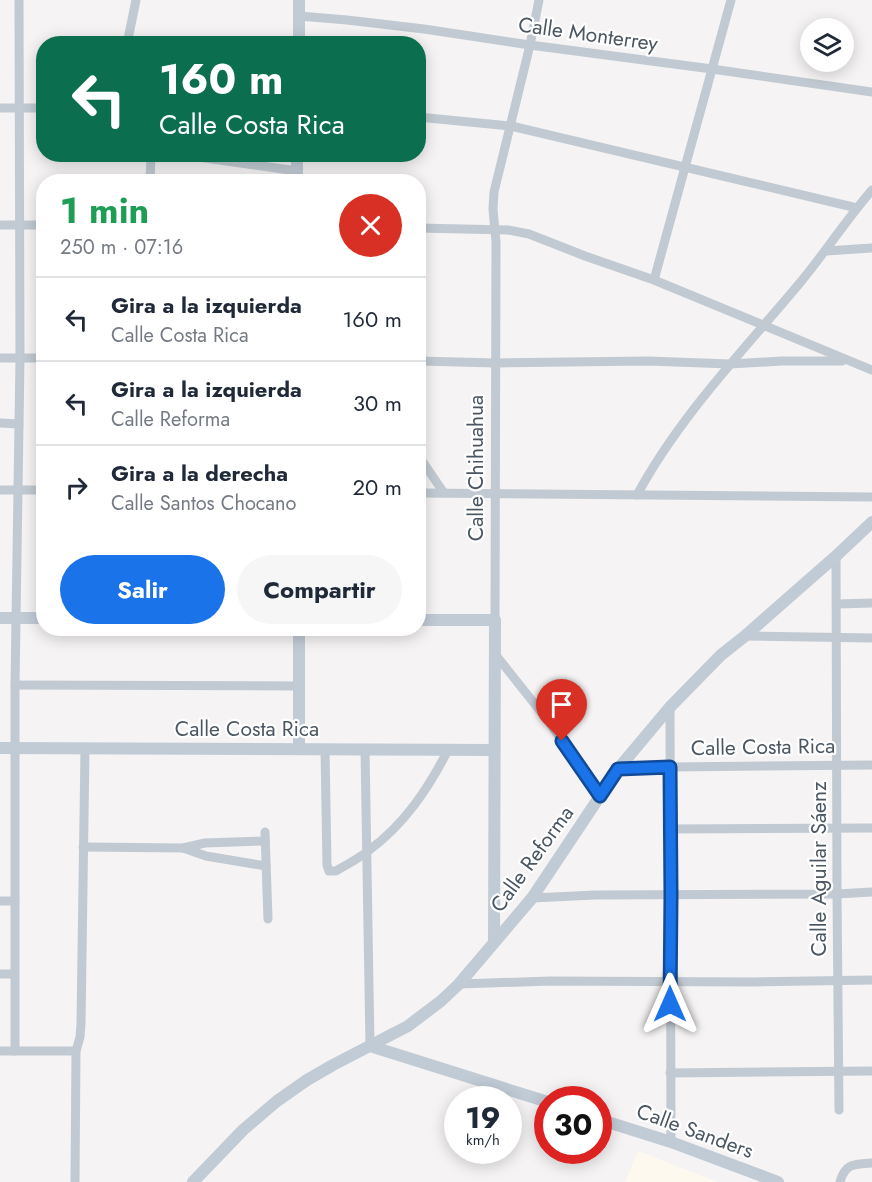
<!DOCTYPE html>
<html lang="es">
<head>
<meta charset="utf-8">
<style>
	body { margin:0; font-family:Jost,sans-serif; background:#f6f6f7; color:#1f2937; height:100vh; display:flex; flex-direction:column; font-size:22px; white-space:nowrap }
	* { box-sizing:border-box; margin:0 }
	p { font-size:20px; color:#747a83 }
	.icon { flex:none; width:33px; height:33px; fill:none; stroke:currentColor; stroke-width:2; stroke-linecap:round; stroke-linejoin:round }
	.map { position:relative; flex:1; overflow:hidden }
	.drawer { position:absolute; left:36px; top:174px; width:390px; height:462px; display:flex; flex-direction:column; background:#fff; border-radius:24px; box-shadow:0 3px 15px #0003 }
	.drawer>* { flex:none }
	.top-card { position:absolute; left:36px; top:36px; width:390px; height:126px; border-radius:24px; box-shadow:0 3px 15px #0003; background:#0b6e4f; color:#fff; overflow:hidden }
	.controls { position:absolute; left:800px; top:18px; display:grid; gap:12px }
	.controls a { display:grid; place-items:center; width:54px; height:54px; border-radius:50%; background:#fff; box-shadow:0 3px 15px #0003; font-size:30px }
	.speed { position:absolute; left:444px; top:1086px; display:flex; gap:12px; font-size:30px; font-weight:700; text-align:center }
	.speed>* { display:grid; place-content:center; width:78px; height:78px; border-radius:50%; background:#fff; box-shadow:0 3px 15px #0003; line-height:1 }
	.speed small { font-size:15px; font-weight:400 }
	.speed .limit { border:9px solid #d22; background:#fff; color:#111 }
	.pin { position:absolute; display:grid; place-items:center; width:51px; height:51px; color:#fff; margin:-62px -26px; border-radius:50% 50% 50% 0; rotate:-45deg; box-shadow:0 0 6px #0007 }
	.pin .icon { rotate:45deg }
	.me { position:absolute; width:66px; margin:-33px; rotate:0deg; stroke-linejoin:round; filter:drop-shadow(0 0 4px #0008) }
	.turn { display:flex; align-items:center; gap:21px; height:126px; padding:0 24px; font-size:27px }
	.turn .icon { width:78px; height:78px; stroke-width:2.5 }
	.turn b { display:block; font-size:42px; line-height:51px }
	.round { display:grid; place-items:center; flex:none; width:63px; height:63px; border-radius:32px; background:#f6f6f7 }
	.summary { display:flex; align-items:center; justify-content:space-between; height:102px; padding:0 24px }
	h1 { font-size:36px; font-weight:700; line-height:45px; color:#1e9e55 }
	.action { display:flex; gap:12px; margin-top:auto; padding:12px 24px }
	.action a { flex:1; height:69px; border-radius:36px; background:#1a73e8; color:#fff; font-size:24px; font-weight:700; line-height:69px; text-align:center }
	.action a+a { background:#f6f6f7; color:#1f2937 }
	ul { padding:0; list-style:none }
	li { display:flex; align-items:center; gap:18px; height:84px; padding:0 24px; border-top:2px solid #e0e1e3 }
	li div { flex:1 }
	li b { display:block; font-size:22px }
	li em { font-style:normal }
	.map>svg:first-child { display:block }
</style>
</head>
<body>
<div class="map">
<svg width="872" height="1182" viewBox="0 0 872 1182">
	<rect width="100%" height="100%" fill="#f5f3f3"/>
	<polygon fill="#fdf9ef" points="638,1151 707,1178 718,1182 625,1182"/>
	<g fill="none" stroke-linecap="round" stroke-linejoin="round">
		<g stroke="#c1cad2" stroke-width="9">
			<polyline points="299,16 347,20 424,29 530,45 712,69 872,92"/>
			<polyline points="127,42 299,43"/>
			<polyline points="127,44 136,0"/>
			<polyline points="0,108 44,108"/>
			<polyline points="418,117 511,126 857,208"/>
			<polyline points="177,154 297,171"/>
			<polyline points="150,182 151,154"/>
			<polyline points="0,225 44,225"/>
			<polyline points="418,228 508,230 529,234 585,256 654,280 872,370"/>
			<polyline points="826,251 872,248"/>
			<polyline points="654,280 731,0"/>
			<polyline points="0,358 44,358"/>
			<polyline points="418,361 496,363 648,361 730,364 782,361 842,361"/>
			<polyline points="0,423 19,424"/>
			<polyline points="418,455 444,493"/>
			<polyline points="0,490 44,490"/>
			<polyline points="418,493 872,497"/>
			<path d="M637,495C679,417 742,352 799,284C824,254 846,220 872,190"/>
			<polyline points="836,556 837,894 839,1110"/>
			<polyline points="837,604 872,603"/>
			<polyline points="495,620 496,242 493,209 494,192 530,45 539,0"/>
			<polyline points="745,636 872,638"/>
			<polyline points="495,654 549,722 600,796"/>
			<polyline points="15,685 299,686"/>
			<polyline points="670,707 671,1142"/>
			<path d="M325,749L327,865L329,871H336C346,865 358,859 368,851C404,825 428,789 448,750"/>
			<polyline points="365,749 370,1046"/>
			<polyline points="618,769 670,767 872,765"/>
			<polyline points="670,829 872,828"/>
			<polyline points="265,832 268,919"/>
			<polyline points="83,847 183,848 205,843 265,841"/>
			<polyline points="183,848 206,856 266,866"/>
			<polyline points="532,898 595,895 837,894 872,892"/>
			<polyline points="0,901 15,901"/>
			<polyline points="0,974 14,974"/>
			<polyline points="459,984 550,981 754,982 872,980"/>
			<polyline points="0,1051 76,1051"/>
			<polyline points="15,1051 15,685 20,359 19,0"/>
			<polyline points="670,1073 872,1071"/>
			<polyline points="75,1182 76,1051 80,1037 81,1024 85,748"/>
			<path d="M840,1182C845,1163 855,1164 872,1163"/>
		</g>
		<g stroke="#c1cbd6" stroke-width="12">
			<polyline points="299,44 299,0"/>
			<polyline points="297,182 297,154"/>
			<polyline points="0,618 44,618"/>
			<polyline points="418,620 495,620 494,942"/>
			<polyline points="0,748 494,750"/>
			<polyline points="299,749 299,628"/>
			<polyline points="370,1046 548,1102"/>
			<polyline points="598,1119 671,1142 778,1182"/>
			<polyline points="193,1182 243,1130 277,1101 307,1080 333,1065 408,1026 441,1001 459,984 532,898 618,769 670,707 721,655 745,636 836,556 872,522"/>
		</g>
	</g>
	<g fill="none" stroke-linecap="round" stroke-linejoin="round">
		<defs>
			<polyline id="route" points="562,741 600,796 618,769 670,767 671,895 670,1004"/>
		</defs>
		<use href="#route" stroke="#114b97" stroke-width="15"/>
		<use href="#route" stroke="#1a73e8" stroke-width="10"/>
	</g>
	<g text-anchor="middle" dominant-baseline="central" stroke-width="4.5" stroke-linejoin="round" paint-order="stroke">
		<g font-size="21" fill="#4a5661" stroke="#fff">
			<text transform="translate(588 34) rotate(8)">Calle Monterrey</text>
			<text transform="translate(476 468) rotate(-90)">Calle Chihuahua</text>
			<text x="247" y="729">Calle Costa Rica</text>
			<text transform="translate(763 747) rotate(-1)">Calle Costa Rica</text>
			<text transform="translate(532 859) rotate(-54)">Calle Reforma</text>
			<text transform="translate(819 869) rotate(-90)">Calle Aguilar Sáenz</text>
			<text transform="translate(695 1131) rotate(20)">Calle Sanders</text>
		</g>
	</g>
</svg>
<div class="controls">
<a><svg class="icon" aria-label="layers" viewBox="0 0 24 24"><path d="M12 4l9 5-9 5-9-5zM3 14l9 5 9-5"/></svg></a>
</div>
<div class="speed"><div>19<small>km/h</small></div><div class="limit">30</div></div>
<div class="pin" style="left:562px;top:741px;background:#d93025"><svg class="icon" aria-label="arrive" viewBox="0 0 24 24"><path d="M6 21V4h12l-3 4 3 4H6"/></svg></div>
<svg class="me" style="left:670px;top:1004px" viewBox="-20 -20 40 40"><path d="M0-17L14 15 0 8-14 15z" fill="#1a73e8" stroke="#fff" stroke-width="4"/></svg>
<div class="top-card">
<div class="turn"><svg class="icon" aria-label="left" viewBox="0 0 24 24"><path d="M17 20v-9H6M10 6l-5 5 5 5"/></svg><div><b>160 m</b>Calle Costa Rica</div></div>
</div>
<section class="drawer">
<div class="summary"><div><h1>1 min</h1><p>250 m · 07:16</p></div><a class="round" style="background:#d93025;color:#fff"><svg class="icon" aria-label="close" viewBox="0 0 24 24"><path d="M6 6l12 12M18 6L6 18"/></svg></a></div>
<ul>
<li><svg class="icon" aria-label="left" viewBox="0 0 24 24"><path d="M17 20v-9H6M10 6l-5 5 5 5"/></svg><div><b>Gira a la izquierda</b><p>Calle Costa Rica</p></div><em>160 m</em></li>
<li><svg class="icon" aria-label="left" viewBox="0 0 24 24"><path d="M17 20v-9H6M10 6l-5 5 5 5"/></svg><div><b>Gira a la izquierda</b><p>Calle Reforma</p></div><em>30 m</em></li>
<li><svg class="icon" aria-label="right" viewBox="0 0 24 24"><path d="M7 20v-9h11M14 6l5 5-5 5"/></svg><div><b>Gira a la derecha</b><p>Calle Santos Chocano</p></div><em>20 m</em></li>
</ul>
<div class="action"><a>Salir</a><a>Compartir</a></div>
</section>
</div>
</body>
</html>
